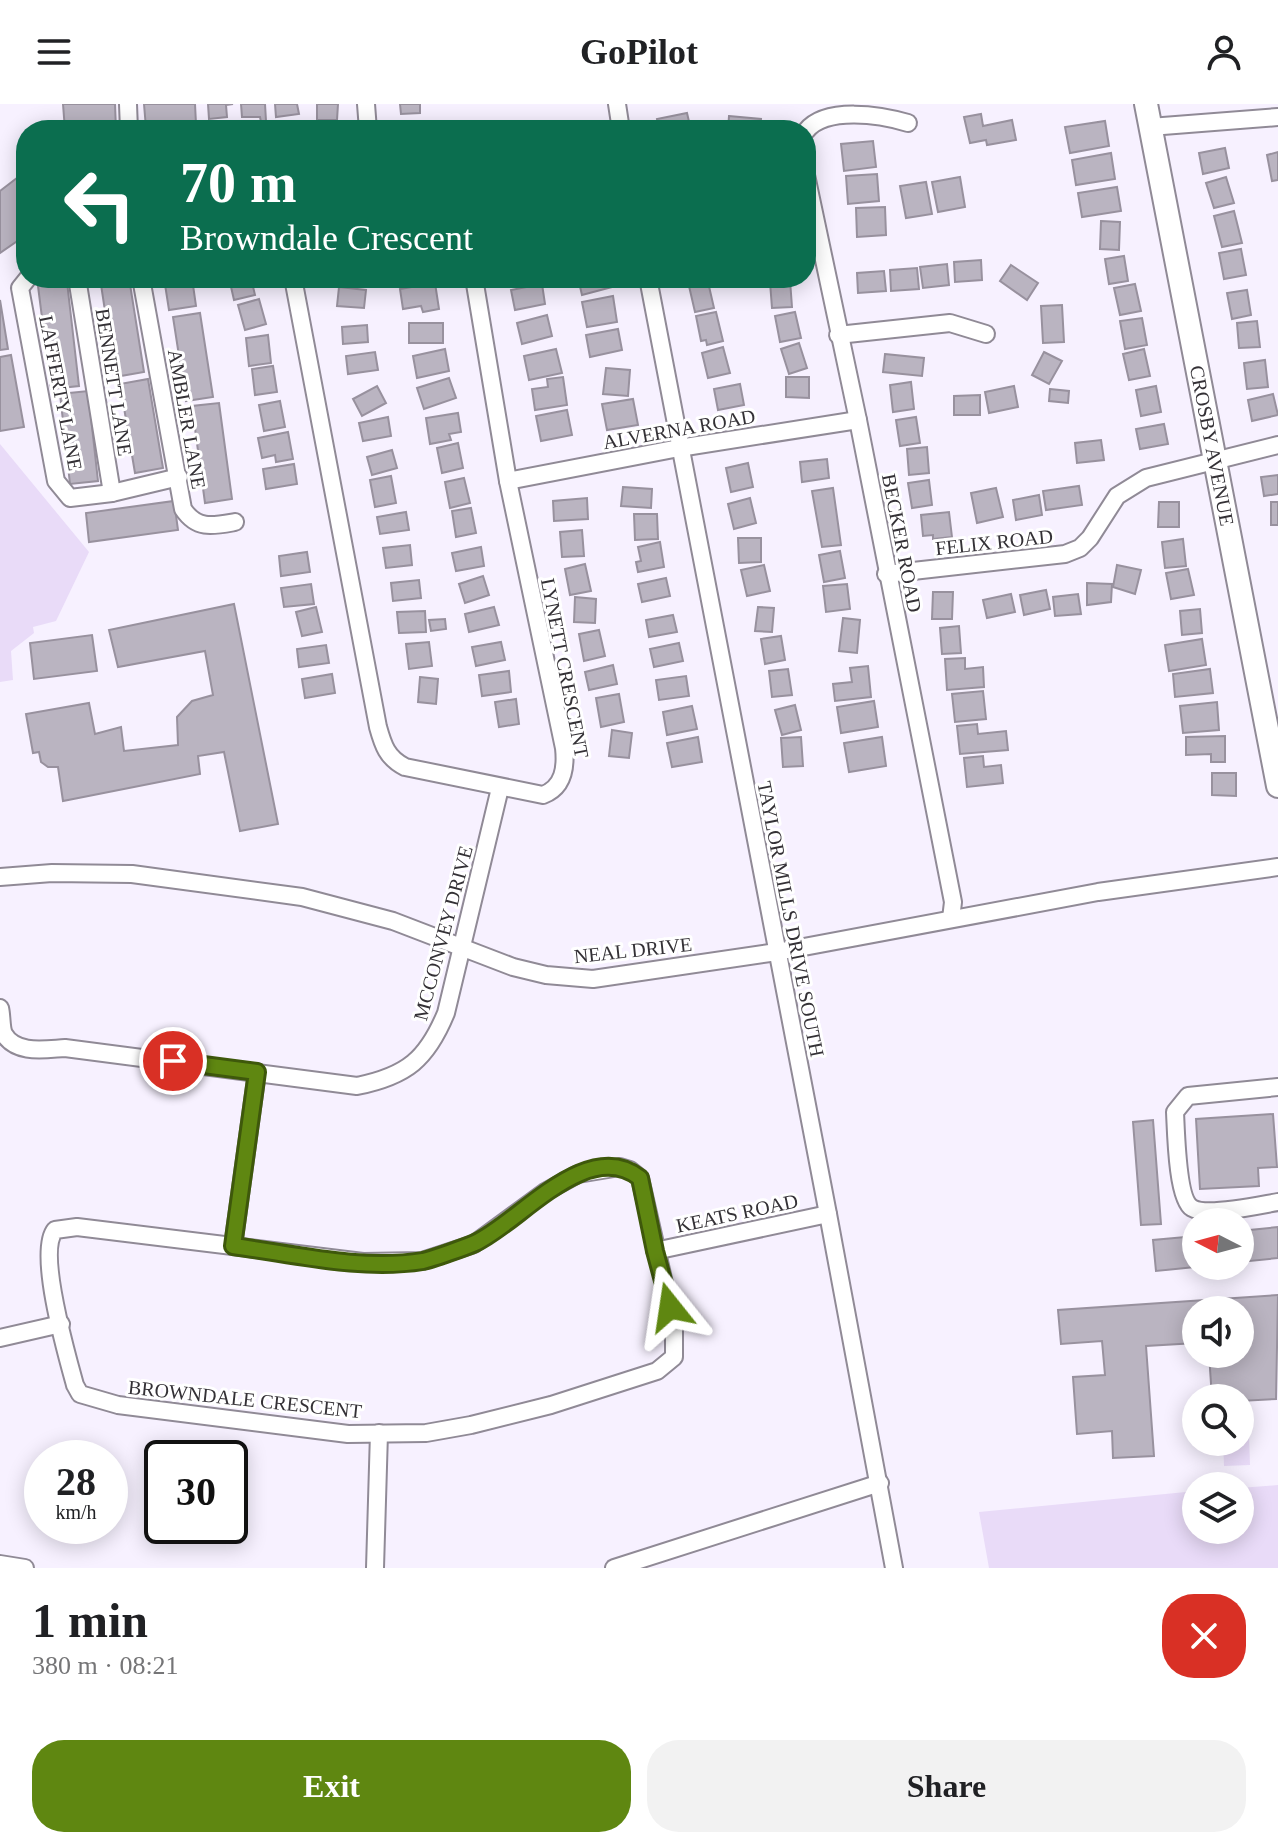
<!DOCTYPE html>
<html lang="en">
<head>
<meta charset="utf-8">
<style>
	body { margin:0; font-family:Georgia,serif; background:#f2f2f2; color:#202124; height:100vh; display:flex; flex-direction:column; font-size:30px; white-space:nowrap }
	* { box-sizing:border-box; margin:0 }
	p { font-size:26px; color:#757577 }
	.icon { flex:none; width:44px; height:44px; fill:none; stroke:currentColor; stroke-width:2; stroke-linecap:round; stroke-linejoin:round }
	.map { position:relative; height:1464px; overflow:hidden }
	.details { display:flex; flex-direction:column; background:#fff; flex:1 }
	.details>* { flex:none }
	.top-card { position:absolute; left:16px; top:16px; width:800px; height:168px; border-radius:32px; box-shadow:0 4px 20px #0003; background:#0b6e4f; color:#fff; overflow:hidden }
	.needle { width:52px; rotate:276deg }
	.fabs { position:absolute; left:1182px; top:1104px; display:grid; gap:16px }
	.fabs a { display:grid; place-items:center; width:72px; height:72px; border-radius:50%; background:#fff; box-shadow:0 4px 20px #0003; font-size:40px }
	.speed { position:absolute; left:24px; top:1336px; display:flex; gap:16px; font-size:40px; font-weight:700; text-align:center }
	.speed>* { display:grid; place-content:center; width:104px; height:104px; border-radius:50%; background:#fff; box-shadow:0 4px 20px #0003; line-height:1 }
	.speed small { font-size:20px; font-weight:400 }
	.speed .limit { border:4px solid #111; border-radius:12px; background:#fff; color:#111 }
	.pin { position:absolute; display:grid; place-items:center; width:68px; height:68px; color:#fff; margin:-34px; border:4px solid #fff; border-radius:50%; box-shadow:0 2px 8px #0007 }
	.me { position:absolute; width:88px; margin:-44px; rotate:345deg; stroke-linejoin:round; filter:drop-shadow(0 0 6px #0008) }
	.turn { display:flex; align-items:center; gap:28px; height:168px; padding:0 32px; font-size:36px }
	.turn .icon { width:104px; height:104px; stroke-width:2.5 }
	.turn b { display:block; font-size:56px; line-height:68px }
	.round { display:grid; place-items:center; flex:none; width:84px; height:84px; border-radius:32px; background:#f2f2f2 }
	.head { display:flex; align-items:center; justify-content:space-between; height:136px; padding:0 32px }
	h1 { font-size:48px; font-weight:600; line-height:60px }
	.cta { display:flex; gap:16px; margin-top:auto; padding:16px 32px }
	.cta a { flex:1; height:92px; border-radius:32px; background:#5f8711; color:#fff; font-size:32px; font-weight:600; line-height:92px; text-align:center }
	.cta a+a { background:#f2f2f2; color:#202124 }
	header { display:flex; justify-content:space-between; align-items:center; height:104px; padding:0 32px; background:#fff; font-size:36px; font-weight:600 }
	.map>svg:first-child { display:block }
</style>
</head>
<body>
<header><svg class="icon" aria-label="menu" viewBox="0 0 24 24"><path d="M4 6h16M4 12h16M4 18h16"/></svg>GoPilot<svg class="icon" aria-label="person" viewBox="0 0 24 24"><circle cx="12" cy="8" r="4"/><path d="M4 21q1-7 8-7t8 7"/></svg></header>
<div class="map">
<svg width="1278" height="1464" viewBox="0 0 1278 1464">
	<rect width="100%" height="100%" fill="#f7f1ff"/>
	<g fill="#e9dbf8">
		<polygon points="0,340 89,448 56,517 33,523 34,529 11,547 13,576 0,578"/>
		<polygon points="1240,1331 1249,1331 1250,1361 1224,1362 1223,1338 1240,1338"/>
		<polygon points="1278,1381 1278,1464 989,1464 979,1408 1196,1387 1196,1426 1240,1426 1240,1384"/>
	</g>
	<g fill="#bab4c1" stroke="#98919e" stroke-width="2">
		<polygon points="63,0 115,0 116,26 65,26"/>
		<polygon points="144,0 195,0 196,20 146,24"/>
		<polygon points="208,0 233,0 226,1 227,13 209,15"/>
		<polygon points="241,0 265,0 266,17 261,18 260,13 242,13"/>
		<polygon points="275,0 297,0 299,10 276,13"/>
		<polygon points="317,0 338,0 337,16 317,16"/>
		<polygon points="400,0 420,0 420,9 401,10"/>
		<polygon points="687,9 691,26 659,26 657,15"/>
		<polygon points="981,10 983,22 1012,16 1016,36 987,41 986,36 970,39 964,13"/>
		<polygon points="729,12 761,15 760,26 728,26"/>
		<polygon points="1105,17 1109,42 1070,49 1065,23"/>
		<polygon points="873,37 876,63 844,67 841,40"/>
		<polygon points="1225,44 1229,64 1203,70 1199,49"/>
		<polygon points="1278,48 1278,76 1272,77 1267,51"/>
		<polygon points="1111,49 1115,75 1076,81 1072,56"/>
		<polygon points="26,67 26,131 0,149 0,87"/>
		<polygon points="877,70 879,97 848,100 846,72"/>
		<polygon points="960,73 965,103 938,108 932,78"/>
		<polygon points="1226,73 1234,99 1214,104 1206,79"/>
		<polygon points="926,78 932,110 906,114 900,82"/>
		<polygon points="1117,83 1121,107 1082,113 1078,89"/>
		<polygon points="885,103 886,131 857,133 856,104"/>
		<polygon points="1234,107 1242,139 1222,143 1214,112"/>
		<polygon points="1101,117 1120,118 1119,146 1100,145"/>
		<polygon points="1241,145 1246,171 1224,175 1219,149"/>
		<polygon points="1124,152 1128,177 1109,180 1105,155"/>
		<polygon points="981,156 982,176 955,178 954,158"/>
		<polygon points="947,160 949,181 923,184 920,163"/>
		<polygon points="1011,161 1038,179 1027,196 1000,177"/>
		<polygon points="917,164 919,185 891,187 890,166"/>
		<polygon points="884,167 886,187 858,189 857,169"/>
		<polygon points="100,174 129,174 144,268 115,273"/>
		<polygon points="164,174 192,174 196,202 169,206"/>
		<polygon points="229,174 251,174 255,191 234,196"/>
		<polygon points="578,174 609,174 612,183 582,191"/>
		<polygon points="790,176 792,203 772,204 770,178"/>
		<polygon points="67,178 79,282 51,285 38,182"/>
		<polygon points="708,178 714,204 695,208 689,182"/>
		<polygon points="435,179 439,205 423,208 421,202 403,205 400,185"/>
		<polygon points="542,180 545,200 515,206 511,186"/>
		<polygon points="1135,180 1141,207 1120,211 1114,184"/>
		<polygon points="339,183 366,186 364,204 337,202"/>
		<polygon points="1247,186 1251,211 1232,215 1227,189"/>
		<polygon points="613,192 617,218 587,223 582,198"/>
		<polygon points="259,195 266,220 245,226 238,201"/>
		<polygon points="0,196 8,245 0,246"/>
		<polygon points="1062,201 1064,238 1043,239 1041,202"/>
		<polygon points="716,208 723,237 707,241 706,236 701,237 696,212"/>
		<polygon points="795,208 801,234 780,238 775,212"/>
		<polygon points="200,209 213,293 186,297 173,213"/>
		<polygon points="547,211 552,232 522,240 517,219"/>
		<polygon points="1142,214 1147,241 1125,245 1120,217"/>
		<polygon points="1257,217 1260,243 1239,244 1237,219"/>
		<rect x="409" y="219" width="34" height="20"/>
		<polygon points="367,221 368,238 343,240 342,223"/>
		<polygon points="618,225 622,246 590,253 586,231"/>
		<polygon points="268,231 271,259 249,262 246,234"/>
		<polygon points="799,239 807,264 789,270 781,245"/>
		<polygon points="723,243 730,269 708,274 702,249"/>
		<polygon points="445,245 449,267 417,274 413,252"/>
		<polygon points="556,245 562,269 529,276 524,252"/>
		<polygon points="1144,245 1150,272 1129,276 1123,250"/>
		<polygon points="375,248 378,266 348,270 346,252"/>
		<polygon points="1044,248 1062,257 1049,280 1032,271"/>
		<polygon points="885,250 924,254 922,272 883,268"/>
		<polygon points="11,251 24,323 0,327 0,253"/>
		<polygon points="1265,256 1268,283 1247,285 1244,259"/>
		<polygon points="273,262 277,288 255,291 252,265"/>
		<polygon points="606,264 630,266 628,292 603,290"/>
		<polygon points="563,273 567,301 535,306 532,285 548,283 547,275"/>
		<polygon points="786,273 809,273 809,294 786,293"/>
		<polygon points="449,274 456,294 424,305 417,284"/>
		<polygon points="148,275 163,364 135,369 120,280"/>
		<polygon points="911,278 914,305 893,308 890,281"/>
		<polygon points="740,280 744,301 718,306 714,285"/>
		<polygon points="377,282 386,299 362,312 353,295"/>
		<polygon points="1014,282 1018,303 989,309 985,288"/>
		<polygon points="1156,282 1161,308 1141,312 1136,286"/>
		<polygon points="1050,285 1069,287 1068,299 1049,297"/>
		<polygon points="88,287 98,377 70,380 60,290"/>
		<polygon points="1273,290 1278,311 1252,317 1248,296"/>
		<polygon points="980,291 980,311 954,311 954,292"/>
		<polygon points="633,295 638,321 607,326 602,300"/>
		<polygon points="280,297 285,323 264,327 259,301"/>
		<polygon points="219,299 232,395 205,399 192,302"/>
		<polygon points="567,306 572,331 541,337 536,312"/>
		<polygon points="458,309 461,328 449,330 451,336 430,340 426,314"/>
		<polygon points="388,313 391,332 363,337 359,319"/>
		<polygon points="916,313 920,339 900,342 896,316"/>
		<polygon points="1164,320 1168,340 1140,345 1136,325"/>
		<polygon points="288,328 293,355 276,358 275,351 262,354 258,334"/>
		<polygon points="1101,336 1104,356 1077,359 1075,339"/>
		<polygon points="458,339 463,364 442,369 437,344"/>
		<polygon points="927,343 929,369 909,371 907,345"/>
		<polygon points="392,346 397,364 372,371 367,353"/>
		<polygon points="827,355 829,374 802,378 800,358"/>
		<polygon points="748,359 753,383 731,388 726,364"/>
		<polygon points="294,360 297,380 266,385 263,365"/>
		<polygon points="1278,371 1278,390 1264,392 1261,373"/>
		<polygon points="391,372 396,399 375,403 370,376"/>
		<polygon points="464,374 470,399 450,404 445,378"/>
		<polygon points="929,376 932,401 912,404 908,379"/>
		<polygon points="1079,382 1082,401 1046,406 1043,387"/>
		<polygon points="623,383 652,385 651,404 621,402"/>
		<polygon points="833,384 841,441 822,443 812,387"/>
		<polygon points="996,384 1003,413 977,419 971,389"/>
		<polygon points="1039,391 1042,411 1016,416 1013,396"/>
		<polygon points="587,394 588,415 554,417 553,397"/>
		<polygon points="750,394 756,419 734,425 728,400"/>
		<polygon points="174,397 178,426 89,438 86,409"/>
		<polygon points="1159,398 1179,398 1179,423 1158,423"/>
		<rect x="1271" y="398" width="7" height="23"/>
		<polygon points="471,404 476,429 456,433 452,407"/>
		<polygon points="406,408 409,426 380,430 377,413"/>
		<polygon points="949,408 952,433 933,435 933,431 923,432 921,411"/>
		<polygon points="634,410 657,410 658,435 635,436"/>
		<polygon points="582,426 584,452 562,453 560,428"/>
		<polygon points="738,434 761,434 761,458 739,459"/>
		<polygon points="1183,435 1186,462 1165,464 1162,438"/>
		<polygon points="660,438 664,463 638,468 636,458 641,457 638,443"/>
		<polygon points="410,441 412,461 386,464 383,444"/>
		<polygon points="481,443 484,462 456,467 452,449"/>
		<polygon points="840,447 845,474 824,478 819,451"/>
		<polygon points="307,448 310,468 281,472 279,452"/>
		<polygon points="585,460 591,487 570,491 565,465"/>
		<polygon points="764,461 770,487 747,492 741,466"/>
		<polygon points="1117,461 1141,466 1135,490 1113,483"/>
		<polygon points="1188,465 1194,491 1171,495 1166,469"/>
		<polygon points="483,472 489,491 465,499 459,480"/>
		<polygon points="666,474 670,492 642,498 638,480"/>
		<polygon points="419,476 421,494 393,497 391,479"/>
		<polygon points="1087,479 1112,480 1111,498 1087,501"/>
		<polygon points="311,480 314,500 284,503 281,484"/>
		<polygon points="847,480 850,505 826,508 823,482"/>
		<polygon points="1046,486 1050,505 1024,511 1020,491"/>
		<polygon points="933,488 953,488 952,515 932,515"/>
		<polygon points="1011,490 1015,508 987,514 983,496"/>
		<polygon points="1078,490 1081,510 1055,512 1053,493"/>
		<polygon points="575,493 596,495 595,519 574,518"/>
		<polygon points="234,500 278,720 240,727 224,648 198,652 200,670 63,697 58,663 48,663 41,658 39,648 33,649 26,610 89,599 95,630 121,623 124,647 178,641 177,613 192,597 213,591 205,547 118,563 109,526"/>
		<polygon points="316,503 322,528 302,532 296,508"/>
		<polygon points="494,503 499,521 469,528 465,510"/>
		<polygon points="758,503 774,504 772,528 755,527"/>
		<polygon points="1200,505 1202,529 1182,531 1180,507"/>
		<polygon points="425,507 426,528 399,529 397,508"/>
		<polygon points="673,511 677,528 649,533 646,516"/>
		<polygon points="843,514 860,516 857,549 839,547"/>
		<polygon points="445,515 446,525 431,527 429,516"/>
		<polygon points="959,522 961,549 942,550 940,524"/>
		<polygon points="599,526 605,552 584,557 579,530"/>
		<polygon points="92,531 97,567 34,575 30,539"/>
		<polygon points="781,532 785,556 765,560 761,535"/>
		<polygon points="1202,535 1206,561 1169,567 1165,541"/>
		<polygon points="429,538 432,562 409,565 406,540"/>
		<polygon points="501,538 505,556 476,562 472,543"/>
		<polygon points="679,539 683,557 654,563 650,545"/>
		<polygon points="326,541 329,559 299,563 297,545"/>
		<polygon points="965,554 965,565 983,563 984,583 947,586 945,555"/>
		<polygon points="613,561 617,580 589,586 585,568"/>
		<polygon points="868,562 871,593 835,597 833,580 852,578 850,564"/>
		<polygon points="788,565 792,591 772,593 769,567"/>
		<polygon points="1210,565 1213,589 1175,593 1173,570"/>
		<polygon points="509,567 511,588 482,592 479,571"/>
		<polygon points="332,570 335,589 305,594 302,575"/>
		<polygon points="686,572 689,592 659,596 656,576"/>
		<polygon points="420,573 438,575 436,600 418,598"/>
		<polygon points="983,587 986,615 955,618 952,590"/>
		<polygon points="619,590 624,618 601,623 596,594"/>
		<polygon points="516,595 519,620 499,623 495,598"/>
		<polygon points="874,597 878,623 841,629 837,603"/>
		<polygon points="1217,598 1219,626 1183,629 1180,602"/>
		<polygon points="795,601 801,626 782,631 775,606"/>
		<polygon points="692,602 697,625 667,631 663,608"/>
		<polygon points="977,620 978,630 1006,627 1008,646 960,650 957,622"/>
		<polygon points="612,626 632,629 629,654 609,652"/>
		<polygon points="1225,632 1225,658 1211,658 1211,650 1186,651 1186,633"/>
		<polygon points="698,633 702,658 672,663 667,639"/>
		<polygon points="801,633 803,662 783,663 781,634"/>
		<polygon points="882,633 886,662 849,668 844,639"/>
		<polygon points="983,652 984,663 1001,661 1003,679 967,683 964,654"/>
		<polygon points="1212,669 1236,669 1236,692 1212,691"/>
		<polygon points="1273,1010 1277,1063 1258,1064 1259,1082 1200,1085 1196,1015"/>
		<polygon points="1153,1016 1161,1120 1141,1121 1133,1018"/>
		<polygon points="1278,1123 1278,1154 1240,1158 1240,1127"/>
		<polygon points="1196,1132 1196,1162 1205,1162 1156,1167 1153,1136"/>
		<polygon points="1278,1191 1276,1295 1240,1297 1240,1294 1212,1294 1209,1250 1240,1250 1240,1206 1196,1206 1196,1239 1146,1242 1154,1352 1113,1354 1112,1327 1077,1330 1073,1273 1105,1271 1102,1237 1061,1240 1058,1206"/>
	</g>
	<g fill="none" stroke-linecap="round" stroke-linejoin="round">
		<defs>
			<g id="street">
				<polyline points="128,0 129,26"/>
				<polyline points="366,0 368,26"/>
				<polyline points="617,0 621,26"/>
				<polyline points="1150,23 1278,13"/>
				<path d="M806,27C826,2 881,11 908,19"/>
				<polyline points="806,71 858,316 953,798 951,815"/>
				<polyline points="28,174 20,184 56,377 70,394 112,389 179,373"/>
				<polyline points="77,174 112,389"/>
				<path d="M141,174L183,405C197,426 213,422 235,418"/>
				<path d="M293,174L378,623C383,641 387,654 405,663L543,691C564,683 566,663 564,644L508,377L474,174"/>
				<polyline points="648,174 828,1110 894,1464"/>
				<polyline points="838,231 950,219 986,230"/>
				<polyline points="508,377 679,344 858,316"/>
				<polyline points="886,470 1065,450 1080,444 1090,434 1117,392 1146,374 1278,341"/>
				<polyline points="0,773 52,769 132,770 302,793 393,817 513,863 546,871 593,875 777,848 1098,788 1278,763"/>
				<path d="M0,904C2,912 1,924 4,930C16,951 46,945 65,944L357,982C407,972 427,955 446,909L500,684"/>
				<path d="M1278,983L1188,992L1175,1008C1176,1026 1177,1095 1192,1104C1207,1113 1260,1101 1278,1098"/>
				<path d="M620,1063L630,1066L640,1074L674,1223V1253L657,1267L551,1301L471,1321L426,1329L348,1330L118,1301L80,1290L75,1281C67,1252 37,1148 55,1126L77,1123L363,1158L422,1157L474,1140L545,1088L578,1070Z"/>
				<polyline points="233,1142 257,968"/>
				<polyline points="655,1147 828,1110"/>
				<polyline points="0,1234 61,1220"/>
				<polyline points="0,1460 25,1464"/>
				<polyline points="375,1464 379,1329"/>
				<polyline points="614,1464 880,1379"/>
			</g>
			<g id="secondary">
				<path id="s1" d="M1146,0L1278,682"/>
			</g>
		</defs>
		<use href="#street" stroke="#908a96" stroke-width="20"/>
		<use href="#secondary" stroke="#908a96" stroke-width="26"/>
		<use href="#street" stroke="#fff" stroke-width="16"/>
		<use href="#secondary" stroke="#fff" stroke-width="22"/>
	</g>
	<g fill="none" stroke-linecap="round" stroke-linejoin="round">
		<defs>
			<path id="route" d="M173,957L257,968L233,1142C294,1150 361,1167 423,1157C432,1155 466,1143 475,1139C519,1119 587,1032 640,1074L655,1147L670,1203"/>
		</defs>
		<use href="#route" stroke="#3e580b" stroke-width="20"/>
		<use href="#route" stroke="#5f8711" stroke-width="14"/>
	</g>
	<g text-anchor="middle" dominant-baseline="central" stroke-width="6" stroke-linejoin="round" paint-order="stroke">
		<g font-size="20" fill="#343136" stroke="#fff">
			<text transform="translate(114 278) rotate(81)">BENNETT LANE</text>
			<text transform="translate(61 289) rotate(79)">LAFFERTY LANE</text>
			<text transform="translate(187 315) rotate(80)">AMBLER LANE</text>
			<text transform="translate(679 325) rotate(-10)">ALVERNA ROAD</text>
			<text stroke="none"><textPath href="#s1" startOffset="348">CROSBY AVENUE</textPath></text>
			<text transform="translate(994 438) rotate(-6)">FELIX ROAD</text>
			<text transform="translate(902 439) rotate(79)">BECKER ROAD</text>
			<text transform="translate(565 564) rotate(79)">LYNETT CRESCENT</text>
			<text transform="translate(791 815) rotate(79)">TAYLOR MILLS DRIVE SOUTH</text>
			<text transform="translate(443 829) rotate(-75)">MCCONVEY DRIVE</text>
			<text transform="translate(633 846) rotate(-6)">NEAL DRIVE</text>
			<text transform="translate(737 1109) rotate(-12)">KEATS ROAD</text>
			<text transform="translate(245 1295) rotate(6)">BROWNDALE CRESCENT</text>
		</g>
	</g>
</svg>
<div class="fabs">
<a><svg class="needle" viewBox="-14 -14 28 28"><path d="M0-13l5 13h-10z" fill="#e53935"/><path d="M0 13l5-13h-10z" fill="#757577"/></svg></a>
<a><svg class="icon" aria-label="sound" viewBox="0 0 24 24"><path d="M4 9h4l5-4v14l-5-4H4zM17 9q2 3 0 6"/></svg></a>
<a><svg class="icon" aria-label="search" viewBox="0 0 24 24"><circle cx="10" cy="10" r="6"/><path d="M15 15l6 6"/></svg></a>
<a><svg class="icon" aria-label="layers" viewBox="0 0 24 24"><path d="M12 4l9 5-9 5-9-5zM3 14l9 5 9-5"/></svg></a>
</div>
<div class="speed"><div>28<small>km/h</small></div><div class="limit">30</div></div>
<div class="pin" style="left:173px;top:957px;background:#d93025"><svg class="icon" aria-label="arrive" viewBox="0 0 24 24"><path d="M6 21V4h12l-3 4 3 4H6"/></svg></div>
<svg class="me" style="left:670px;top:1203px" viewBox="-20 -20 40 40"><path d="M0-17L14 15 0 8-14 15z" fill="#5f8711" stroke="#fff" stroke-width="4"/></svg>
<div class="top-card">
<div class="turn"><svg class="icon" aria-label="left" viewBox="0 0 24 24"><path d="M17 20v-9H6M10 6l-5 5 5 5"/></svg><div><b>70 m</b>Browndale Crescent</div></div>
</div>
</div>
<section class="details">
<div class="head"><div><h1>1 min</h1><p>380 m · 08:21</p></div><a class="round" style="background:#d93025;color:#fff"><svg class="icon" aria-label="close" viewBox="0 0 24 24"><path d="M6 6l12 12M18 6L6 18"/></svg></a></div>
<div class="cta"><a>Exit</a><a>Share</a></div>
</section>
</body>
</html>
